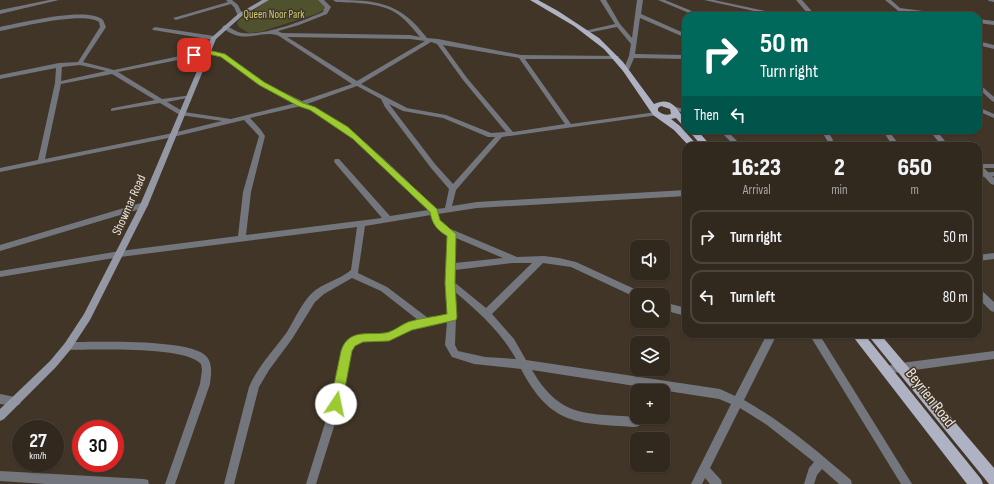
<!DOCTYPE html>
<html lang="en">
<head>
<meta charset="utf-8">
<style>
	body { margin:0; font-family:"Sofia Sans Condensed",sans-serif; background:#3d342b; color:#f1f3f6; height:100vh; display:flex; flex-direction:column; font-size:15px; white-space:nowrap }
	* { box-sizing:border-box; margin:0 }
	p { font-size:13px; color:#a8a6a4 }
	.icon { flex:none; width:22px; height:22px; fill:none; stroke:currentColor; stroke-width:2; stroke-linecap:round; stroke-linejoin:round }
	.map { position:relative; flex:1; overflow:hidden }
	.details { position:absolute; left:682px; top:142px; width:300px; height:196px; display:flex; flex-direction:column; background:#31281e; border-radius:12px; box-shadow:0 1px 3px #0004,0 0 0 1px #4c443c }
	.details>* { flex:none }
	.guide { position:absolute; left:682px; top:12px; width:300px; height:122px; border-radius:12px; box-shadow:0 1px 3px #0004,0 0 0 1px #4c443c; background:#00695c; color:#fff; overflow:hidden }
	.fabs { position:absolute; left:630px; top:240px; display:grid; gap:8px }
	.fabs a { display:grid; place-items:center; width:40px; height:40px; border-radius:8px; background:#31281e; box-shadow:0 1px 3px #0004,0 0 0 1px #4c443c; font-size:20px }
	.speed { position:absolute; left:12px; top:420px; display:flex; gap:8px; font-size:20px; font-weight:700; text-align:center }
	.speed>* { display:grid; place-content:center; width:52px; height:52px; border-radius:50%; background:#31281e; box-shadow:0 1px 3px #0004,0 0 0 1px #4c443c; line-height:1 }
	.speed small { font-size:10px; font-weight:400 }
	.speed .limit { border:6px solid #d22; background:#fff; color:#111 }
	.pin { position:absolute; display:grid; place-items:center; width:34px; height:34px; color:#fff; margin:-17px; border-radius:8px; box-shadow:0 2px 6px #0006 }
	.me { position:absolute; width:44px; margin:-22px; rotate:11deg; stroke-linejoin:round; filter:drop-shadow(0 0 3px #0008) }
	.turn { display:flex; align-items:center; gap:14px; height:84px; padding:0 12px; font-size:18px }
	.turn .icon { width:52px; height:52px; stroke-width:2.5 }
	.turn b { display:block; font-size:28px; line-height:34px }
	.then { display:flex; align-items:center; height:38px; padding:0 12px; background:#0003; gap:8px; font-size:15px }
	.eta { display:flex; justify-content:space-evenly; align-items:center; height:68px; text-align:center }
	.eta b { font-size:24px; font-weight:800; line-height:28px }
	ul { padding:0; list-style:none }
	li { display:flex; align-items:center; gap:12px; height:54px; margin:0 8px 6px; padding:0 4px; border:2px solid #4c443c; border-radius:12px }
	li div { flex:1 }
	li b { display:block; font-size:15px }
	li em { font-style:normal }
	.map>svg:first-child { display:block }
</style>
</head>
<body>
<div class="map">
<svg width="994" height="484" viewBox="0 0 994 484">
	<rect width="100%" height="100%" fill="#413528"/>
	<polygon fill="#50522d" points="269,0 322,0 328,6 326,9 316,14 260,32 249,33 239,27 237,23 239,20"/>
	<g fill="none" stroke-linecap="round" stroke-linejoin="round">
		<g fill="#73767d" fill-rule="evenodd">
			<polygon points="49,0 59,0 0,14 0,10"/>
			<polygon points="226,0 232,0 238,5 243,15 242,16 238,16 234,7 231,4 176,20 173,18 228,2"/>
			<path d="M318,0H324L331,7L327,14L299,25L278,31L282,33L410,35L420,37C414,30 407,21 399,15C382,2 356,3 336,2L333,0C367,0 393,0 417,26C420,30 424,34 427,38L438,39L521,55L618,56L619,57L616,59H525L571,124L656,112L659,114L658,115L502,137L456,190L452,206L477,202L686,190V196L477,208L438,214L440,220L446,227L517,257L544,256L559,258L576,262L641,292L642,295H637V298L571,267L543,263L492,314L514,339L526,360L720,389L735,396L767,334H777L744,400C783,422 817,451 851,480L852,484H839L822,469L817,475L814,484H804L809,468L814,462L767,425L740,408L710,468L721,480L722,484H710L705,478L702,484H691L731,404L719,399L532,370C560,418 585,413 635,417L639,418L640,422L639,426L635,427C577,423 551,426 521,369L474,364L452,357L445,345L447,322L412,330L389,341L362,342L358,343L352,348L341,404L316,484H306L331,404L345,343L355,336L362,334L388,333L407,323L418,320L381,291L352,278L324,294L315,302L292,339L269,370L259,387L234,484H224L249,387C258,366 274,350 287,332C295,319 301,304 312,293C323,283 339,280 351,270L357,227L120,257L0,277V271L120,251L238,236L243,192L259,136L244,120L173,137L0,172V168L38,160L55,83L56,68L0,79V75L59,63L78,62L100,27L99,22C84,11 20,27 0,31V27C21,23 87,6 103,20L106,27L83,62L114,70L208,50L225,54L264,83L302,101L352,84L279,36C261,28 244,47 222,27L225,25C231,28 236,32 242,33C264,36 303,21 323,12L325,7ZM287,37L410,39L425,41L357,81ZM431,42L437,44L463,80L506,132L491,133L446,115L407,108L361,84ZM443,45L519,58L565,124L513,132L467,78ZM208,54L221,56L260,85L296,103L231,119L184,112L167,102L192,97V95L162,99L118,72ZM80,65L106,71L61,81L62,67ZM112,74L155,100L113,108L111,109V111L160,103L180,115L222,121L173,133L45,159L61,84ZM357,86L381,99L385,107L431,168L449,189L445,208L436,209C396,171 358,129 307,104ZM389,104L403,111L443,118L488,137H495L453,184L435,164ZM301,106C348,124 392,176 428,210L390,216L339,159H335L334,161L335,163L382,218L246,235L251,192L265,136L261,130L250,118ZM431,215C433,225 439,231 448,234L446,283L447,314L428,318L387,287L358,273L365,226ZM456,238L503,258L455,263ZM512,263H532L486,308L454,282L455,270ZM455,292C479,312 501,332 516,359L485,357L458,351L455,345L456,317Z"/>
			<polygon points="600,0 606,0 620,24 632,38 637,0 643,0 641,14 686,34 686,38 640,18 635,54 686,55 686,59 634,58 628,72 624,72 623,71 629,56 631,44 617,27 587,33 584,31 615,24"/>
			<polygon points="658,0 665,0 704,16 696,16"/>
			<polygon points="704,0 714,0 779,14 808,14 796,0 802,0 816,16 776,16"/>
			<polygon points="885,0 891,0 900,8 946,14 949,16 936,16 905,11 907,13 906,14 902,14"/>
			<polygon points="988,0 994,0 994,2 989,1"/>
			<polygon points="978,19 994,21 994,25 978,23"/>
			<polygon points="155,27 214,36 217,38 214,40 153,30 152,29"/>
			<polygon points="978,41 994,45 994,49 978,45"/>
			<polygon points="978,83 994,97 994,102 992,101 978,88"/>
			<polygon points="675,107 686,109 686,113 673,110 673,108"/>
			<polygon points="978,107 994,114 994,118 978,111"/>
			<polygon points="719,130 726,130 742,146 735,146"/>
			<polygon points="821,130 827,130 833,140 832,142 828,142"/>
			<polygon points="882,130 888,130 900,146 893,146"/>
			<polygon points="929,130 936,130 949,146 942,146"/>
			<polygon points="978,164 980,164 994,178 994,185 991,184 978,170"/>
			<polygon points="144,202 148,205 147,207 0,251 0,245"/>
			<polygon points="994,253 994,259 978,261 978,255"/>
			<polygon points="978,289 981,290 994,302 994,312 991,311 978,298"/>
			<polygon points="663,302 686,308 686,316 663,310"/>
			<polygon points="809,334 819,334 912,484 901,484"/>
			<path d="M68,342C93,342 193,338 207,357C213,365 211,375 210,384L175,484H165L200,384L202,370L201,364C185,346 93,350 68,350L65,349L63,346L65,343Z"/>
			<polygon points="994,351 994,359 886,374 883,373 881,370 883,367 901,363"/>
			<polygon points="0,394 20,398 21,401 20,404 16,406 0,404"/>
			<polygon points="0,471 144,479 148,480 149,484 46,484 0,481"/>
		</g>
		<g fill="#73767d" fill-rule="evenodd">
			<rect x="978" y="164" width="16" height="4"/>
			<polygon points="994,172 994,176 978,177 978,173"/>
		</g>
		<polygon fill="#9498a4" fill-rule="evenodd" points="262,0 269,0 242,16 216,39 148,205 90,320 71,349 56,367 4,419 0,421 0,409 50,361 65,343 84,314 140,205 211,38 238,14"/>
		<g fill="#aeb2c2" fill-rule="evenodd">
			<path d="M530,0H538L558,11L599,38L623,62L654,104C666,98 674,103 680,113C684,119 686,119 686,127L683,126L676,118L671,119L680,126L698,146H689L674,130L653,115L623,71L604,49L574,26ZM661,106L670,109L671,114C666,116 662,114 658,111V108Z"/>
			<polygon points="688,130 697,130 711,146 702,146"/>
			<polygon points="851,334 864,334 981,479 983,484 967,484"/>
			<polygon points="867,334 880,334 994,468 994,484 989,484"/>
		</g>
	</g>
	<path fill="#9cca31" stroke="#658320" d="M208,50L225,54L264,82L303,103L315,107L348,127L437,209L440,220L456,234L455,283L457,317L456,320L412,330L389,341L363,342L355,346L352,351L342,404L340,408L336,410L332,408L330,404L341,351C349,326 372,337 389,332C395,330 401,325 408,322C420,318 434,317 447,314L445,283L447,236C437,230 432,224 430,212L353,139L310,110L298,106L259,85L221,57L208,54L194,57L191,55Z"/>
	<g text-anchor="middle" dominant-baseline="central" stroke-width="3" stroke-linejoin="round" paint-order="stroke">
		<g font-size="11" fill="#c5ca74" stroke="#413528">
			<text x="274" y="14">Queen Noor Park</text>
		</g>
		<g font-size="13" fill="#ede6dd" stroke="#413528">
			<text transform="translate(129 205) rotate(-66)">Showmar Road</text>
		</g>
		<g font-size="16" fill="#ede6dd" stroke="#413528">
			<text transform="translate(930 398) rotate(52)">Beyrien Road</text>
		</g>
	</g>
</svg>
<div class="fabs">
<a><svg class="icon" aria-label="sound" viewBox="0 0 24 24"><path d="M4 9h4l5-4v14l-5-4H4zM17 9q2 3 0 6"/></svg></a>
<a><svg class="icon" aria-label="search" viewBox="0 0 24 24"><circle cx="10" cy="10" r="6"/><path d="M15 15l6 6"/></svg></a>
<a><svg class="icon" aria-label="layers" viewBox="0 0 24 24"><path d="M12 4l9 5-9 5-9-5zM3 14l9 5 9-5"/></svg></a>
<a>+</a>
<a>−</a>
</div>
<div class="speed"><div>27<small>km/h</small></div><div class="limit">30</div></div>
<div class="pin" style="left:194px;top:55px;background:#d93025"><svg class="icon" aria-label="arrive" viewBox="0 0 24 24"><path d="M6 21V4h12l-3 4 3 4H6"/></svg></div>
<svg class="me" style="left:336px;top:404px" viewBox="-20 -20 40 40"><circle r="19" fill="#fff"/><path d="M0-13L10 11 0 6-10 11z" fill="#9cca31"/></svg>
<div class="guide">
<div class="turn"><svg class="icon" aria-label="right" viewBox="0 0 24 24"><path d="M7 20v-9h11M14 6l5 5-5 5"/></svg><div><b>50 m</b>Turn right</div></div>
<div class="then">Then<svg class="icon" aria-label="left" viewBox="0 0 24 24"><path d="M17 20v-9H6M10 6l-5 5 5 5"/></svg></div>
</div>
<section class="details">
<div class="eta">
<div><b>16:23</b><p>Arrival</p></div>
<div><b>2</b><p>min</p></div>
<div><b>650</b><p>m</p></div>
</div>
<ul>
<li><svg class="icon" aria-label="right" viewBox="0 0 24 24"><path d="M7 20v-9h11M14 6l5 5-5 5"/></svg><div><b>Turn right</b></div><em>50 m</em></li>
<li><svg class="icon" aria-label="left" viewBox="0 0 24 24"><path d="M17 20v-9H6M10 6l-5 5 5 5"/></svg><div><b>Turn left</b></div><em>80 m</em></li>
</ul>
</section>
</div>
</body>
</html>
